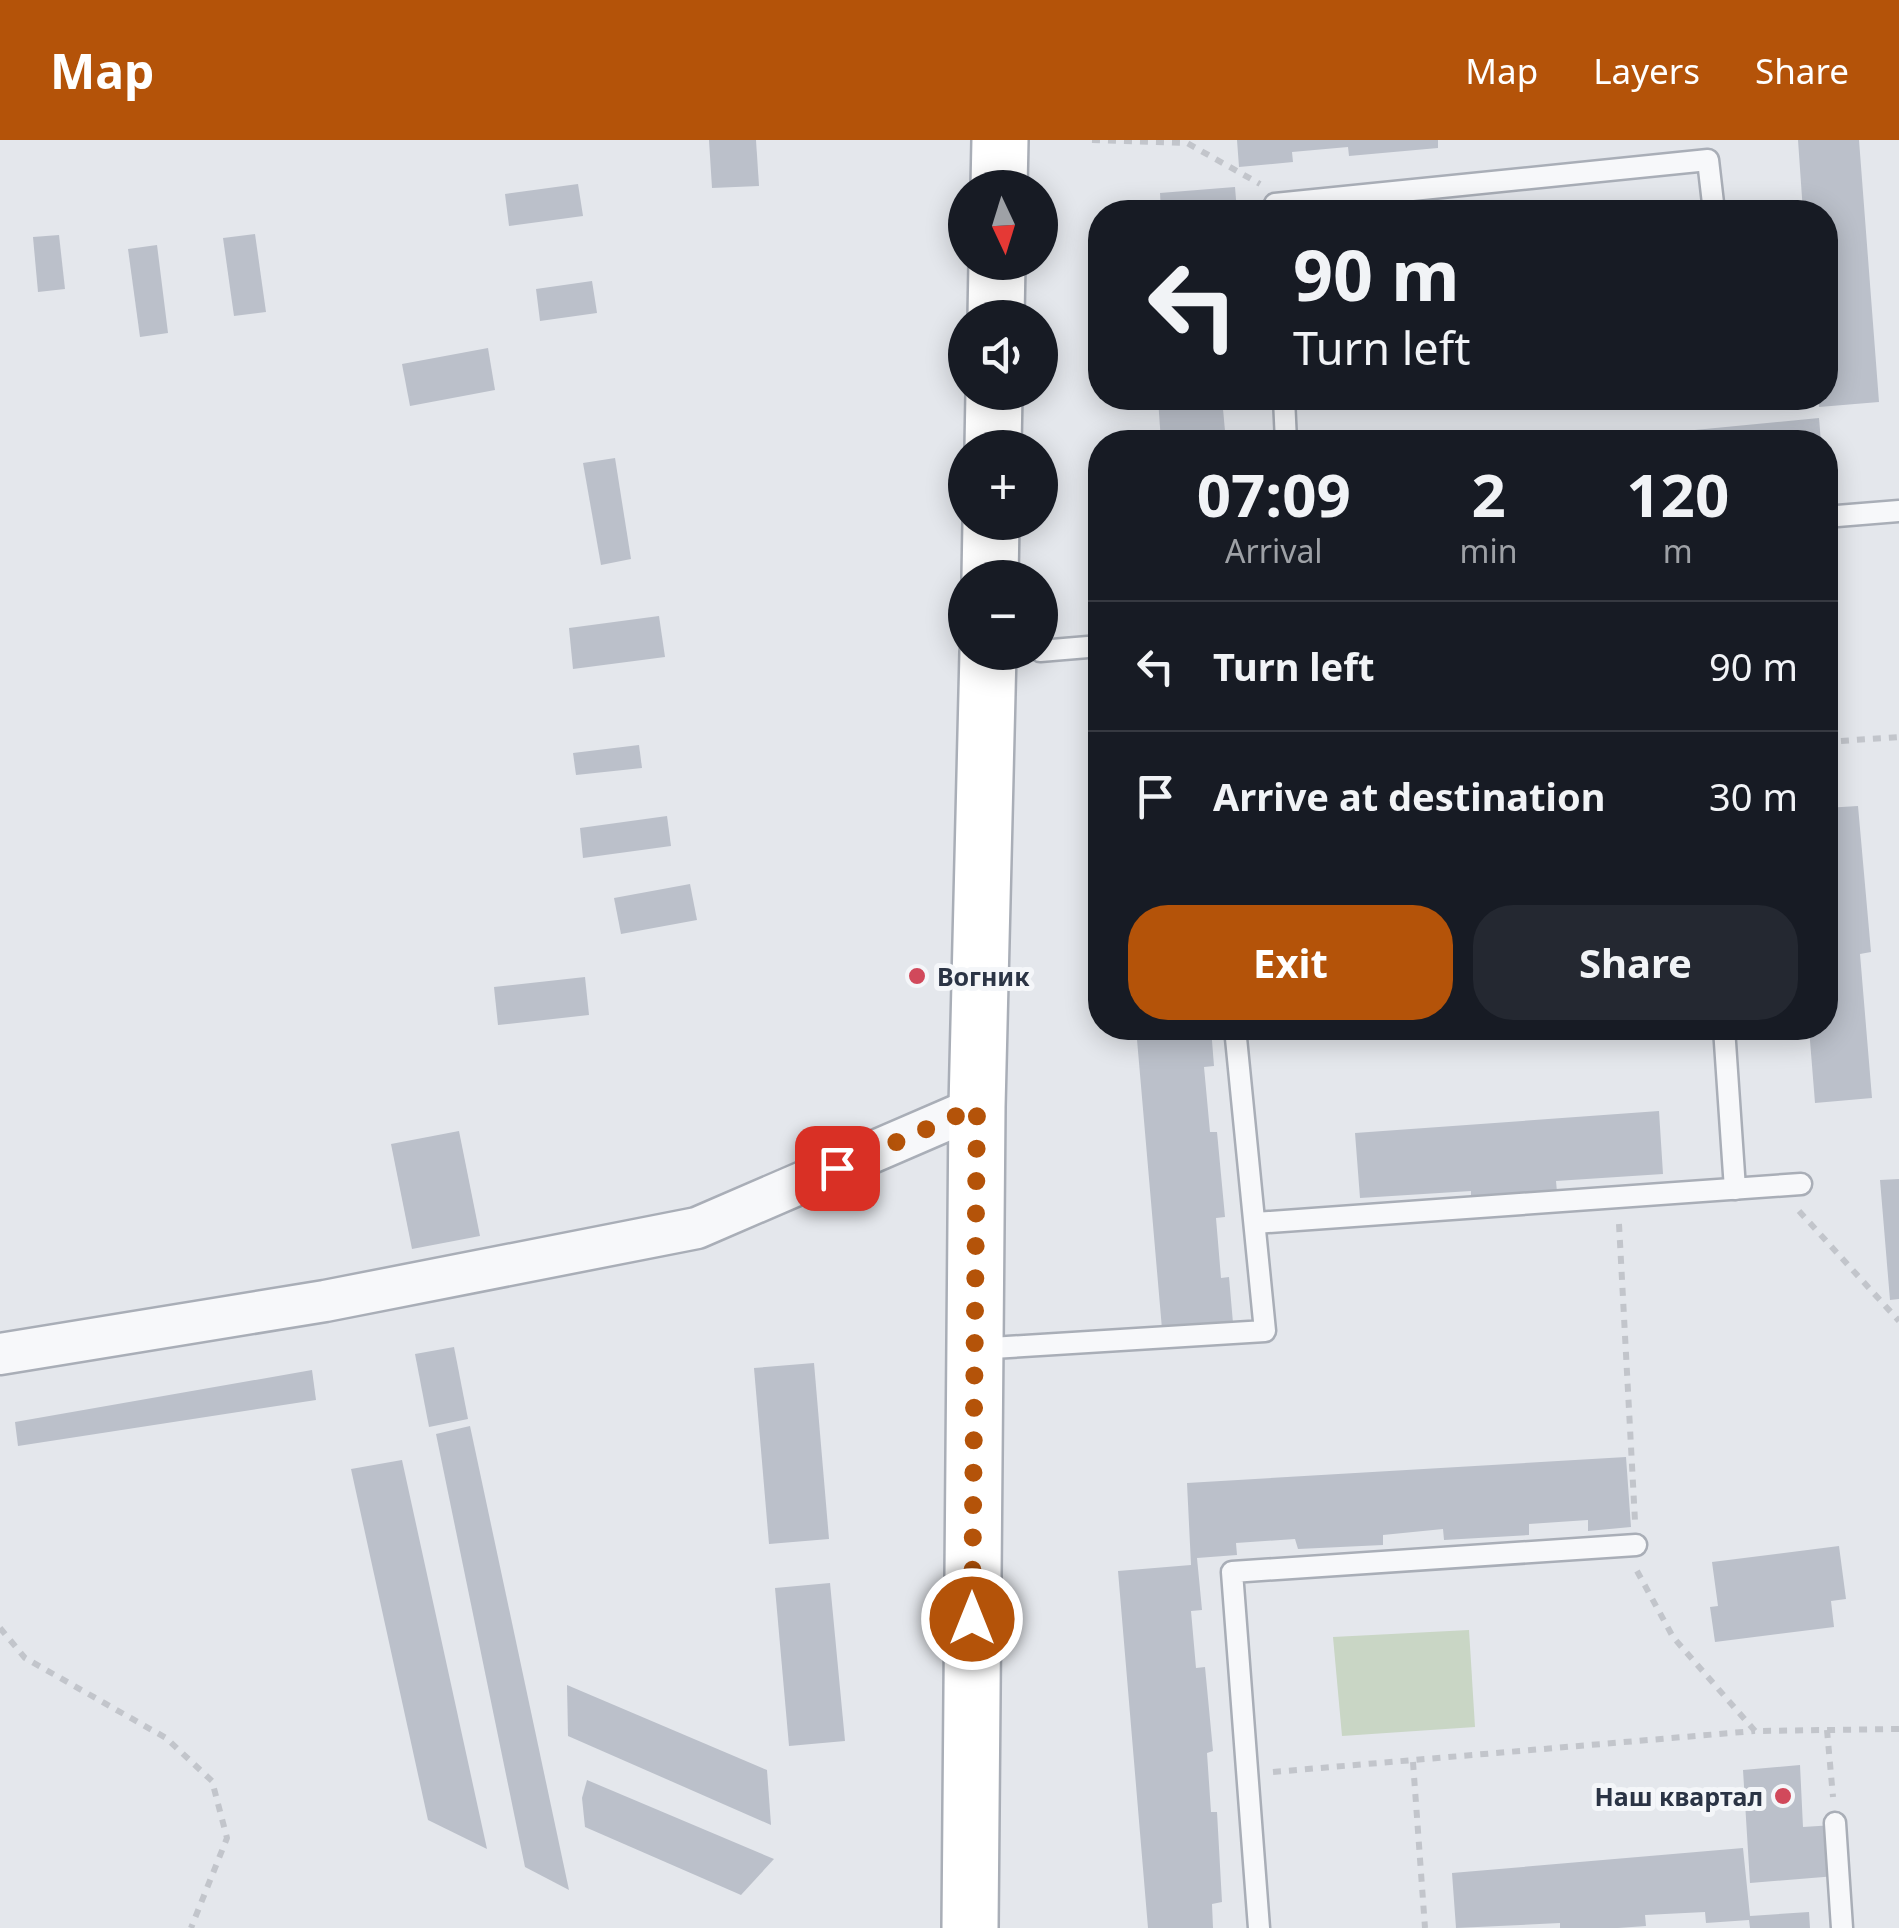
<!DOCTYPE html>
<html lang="en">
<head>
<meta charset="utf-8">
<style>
	body { margin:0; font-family:"Noto Sans",sans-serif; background:#242831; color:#f1f3f6; height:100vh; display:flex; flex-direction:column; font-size:38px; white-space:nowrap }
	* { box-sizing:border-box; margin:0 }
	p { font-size:32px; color:#9ea1a6 }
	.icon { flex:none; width:55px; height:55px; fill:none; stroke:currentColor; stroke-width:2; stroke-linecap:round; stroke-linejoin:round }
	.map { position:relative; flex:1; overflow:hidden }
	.drawer { position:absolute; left:1088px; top:290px; width:750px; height:610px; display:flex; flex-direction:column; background:#171b24; border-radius:40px; box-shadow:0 5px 25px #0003 }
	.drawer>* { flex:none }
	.top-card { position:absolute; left:1088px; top:60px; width:750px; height:210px; border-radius:40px; box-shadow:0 5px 25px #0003; background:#171b24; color:#f1f3f6; overflow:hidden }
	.needle { width:65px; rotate:176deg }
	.tools { position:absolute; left:948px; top:30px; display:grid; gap:20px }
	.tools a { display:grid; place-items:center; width:110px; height:110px; border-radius:50%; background:#171b24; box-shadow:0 5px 25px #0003; font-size:50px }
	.pin { position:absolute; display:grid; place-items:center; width:85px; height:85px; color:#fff; margin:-42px; border-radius:20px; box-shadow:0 5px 15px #0006 }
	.me { position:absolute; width:110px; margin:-55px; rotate:0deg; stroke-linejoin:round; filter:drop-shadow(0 0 8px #0008) }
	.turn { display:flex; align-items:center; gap:35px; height:210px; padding:0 40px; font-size:45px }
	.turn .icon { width:130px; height:130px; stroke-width:2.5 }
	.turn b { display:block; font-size:70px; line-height:85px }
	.eta { display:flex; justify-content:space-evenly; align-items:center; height:170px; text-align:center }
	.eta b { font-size:60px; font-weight:700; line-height:70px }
	.action { display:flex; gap:20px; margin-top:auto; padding:20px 40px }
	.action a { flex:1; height:115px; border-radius:40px; background:#b45309; color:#fff; font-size:40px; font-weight:700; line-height:115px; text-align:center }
	.action a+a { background:#242831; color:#f1f3f6 }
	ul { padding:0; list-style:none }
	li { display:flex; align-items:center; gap:30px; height:130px; padding:0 40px; border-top:2px solid #363941 }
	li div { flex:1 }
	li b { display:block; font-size:38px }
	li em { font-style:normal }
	header { display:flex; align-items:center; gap:60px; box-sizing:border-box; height:140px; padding:0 50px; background:#b45309; color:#fff }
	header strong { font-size:48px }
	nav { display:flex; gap:55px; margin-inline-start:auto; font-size:35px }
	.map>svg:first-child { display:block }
</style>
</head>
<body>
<header>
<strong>Map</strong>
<nav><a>Map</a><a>Layers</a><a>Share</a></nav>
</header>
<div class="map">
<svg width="1899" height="1788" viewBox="0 0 1899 1788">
	<rect width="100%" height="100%" fill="#e4e7ec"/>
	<polygon fill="#c9d6c5" points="1469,1490 1475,1587 1342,1596 1333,1497"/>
	<g fill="#bbc0ca">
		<polygon points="709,0 756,0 759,46 712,48"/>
		<polygon points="1237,0 1438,0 1438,8 1349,16 1348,7 1292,12 1293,22 1239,27"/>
		<polygon points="1798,0 1859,0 1879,262 1819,267 1818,258 1825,258 1825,72 1803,72"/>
		<polygon points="578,44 583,76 509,86 505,54"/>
		<polygon points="1235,47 1237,72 1161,72 1160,53"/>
		<polygon points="255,94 266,172 234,176 223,98"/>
		<polygon points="59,95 65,149 38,152 33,97"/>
		<polygon points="157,105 168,193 140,197 128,109"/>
		<polygon points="592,141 597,173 540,181 536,149"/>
		<polygon points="488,208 495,250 410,266 402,224"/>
		<polygon points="1158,258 1222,258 1226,302 1161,302"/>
		<polygon points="1819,278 1821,302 1592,302 1591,300"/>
		<polygon points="615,318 631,419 601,425 583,323"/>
		<polygon points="659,476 665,517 573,529 569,488"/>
		<polygon points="639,605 642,628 576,635 573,613"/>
		<polygon points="1858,666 1871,812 1860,814 1872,958 1815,963 1809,888 1825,888 1825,668"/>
		<polygon points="667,676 671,706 583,718 580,688"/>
		<polygon points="690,744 697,780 621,794 614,758"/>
		<polygon points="585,837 589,875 498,885 494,847"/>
		<polygon points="1136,888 1211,888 1214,926 1204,927 1210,992 1217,992 1225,1077 1216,1078 1221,1138 1229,1137 1233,1183 1162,1189"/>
		<polygon points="1659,971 1663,1034 1556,1041 1557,1052 1471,1058 1471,1051 1360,1058 1355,993"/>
		<polygon points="459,991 480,1096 412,1109 391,1004"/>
		<polygon points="1899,1039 1899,1159 1890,1160 1880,1040"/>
		<polygon points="454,1207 468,1279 429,1287 415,1214"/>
		<polygon points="814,1223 829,1399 769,1404 754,1228"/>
		<polygon points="312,1230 316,1260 18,1306 15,1282"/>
		<polygon points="470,1286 569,1750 525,1727 436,1294"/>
		<polygon points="1626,1317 1631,1387 1588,1391 1588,1380 1529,1384 1529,1395 1444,1400 1443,1389 1383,1395 1383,1405 1298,1409 1295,1399 1236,1403 1237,1415 1197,1418 1202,1470 1191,1471 1196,1528 1205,1527 1213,1611 1207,1613 1211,1672 1217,1672 1222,1762 1212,1764 1213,1788 1148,1788 1118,1431 1191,1425 1187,1343"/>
		<polygon points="402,1320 487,1709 428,1680 351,1329"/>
		<polygon points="1839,1406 1846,1459 1831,1461 1834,1487 1715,1502 1710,1467 1718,1466 1712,1422"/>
		<polygon points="830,1443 845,1601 789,1606 775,1448"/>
		<polygon points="567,1545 767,1630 771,1685 568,1596"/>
		<polygon points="1800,1625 1803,1687 1834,1685 1836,1736 1750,1743 1743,1630"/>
		<polygon points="587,1640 774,1719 741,1755 585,1687 582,1658"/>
		<polygon points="1743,1708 1750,1776 1809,1772 1810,1788 1750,1788 1749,1780 1706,1783 1705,1772 1645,1775 1646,1786 1618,1788 1560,1788 1560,1783 1456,1788 1452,1733"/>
	</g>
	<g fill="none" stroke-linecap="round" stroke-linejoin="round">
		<defs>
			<g id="lane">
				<polyline points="1276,72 1275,64 1708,20 1714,72"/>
				<polyline points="1284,258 1286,302"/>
				<polyline points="1825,377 1899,371"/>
				<polyline points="1040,511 1100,506"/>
				<polyline points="1724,888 1735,1049"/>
				<polyline points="1255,1083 1801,1044"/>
				<polyline points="976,1209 1265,1191 1235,888"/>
				<polyline points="1835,1683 1842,1788"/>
				<polyline points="1259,1788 1232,1432 1636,1405"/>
			</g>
			<polyline id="street" points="0,1214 325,1161 697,1088 977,967"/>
			<g id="secondary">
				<polyline points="999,48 1000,0"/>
				<polyline points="996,178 997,122"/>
				<polyline points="993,308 994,252"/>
				<polyline points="990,438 991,382"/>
				<polyline points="970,1788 977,967 988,512"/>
			</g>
		</defs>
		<use href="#lane" stroke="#a9aeb7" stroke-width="25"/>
		<use href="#street" stroke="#a9aeb7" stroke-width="45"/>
		<use href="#secondary" stroke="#a9aeb7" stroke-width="60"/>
		<g stroke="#c2c5cb" stroke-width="6" stroke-dasharray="8 8" stroke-linecap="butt">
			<polyline points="1092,0 1187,3 1260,44"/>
			<polyline points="1825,602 1899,597"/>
			<polyline points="1799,1071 1899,1181"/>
			<polyline points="1619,1084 1635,1381"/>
			<polyline points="1637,1431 1673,1497 1755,1591 1899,1589"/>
			<polyline points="0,1488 25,1518 166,1598 212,1641 227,1698 191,1788"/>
			<polyline points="1827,1590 1833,1657"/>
			<polyline points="1413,1622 1425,1788"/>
			<polyline points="1273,1632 1754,1591"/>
		</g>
		<use href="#lane" stroke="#f7f8fa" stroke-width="20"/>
		<use href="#street" stroke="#f7f8fa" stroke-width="40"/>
		<use href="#secondary" stroke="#fff" stroke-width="55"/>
	</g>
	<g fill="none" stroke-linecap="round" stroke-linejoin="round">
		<polyline stroke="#b45309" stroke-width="18" stroke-dasharray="0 32.4" points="837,1028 977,967 972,1479"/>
	</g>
	<g fill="#d1495b" stroke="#f4f6f9" stroke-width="4">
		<circle cx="917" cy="836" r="10"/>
		<circle cx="1783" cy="1656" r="10"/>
	</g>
	<g text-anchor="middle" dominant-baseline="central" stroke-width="10" stroke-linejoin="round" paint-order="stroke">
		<g font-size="25" font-weight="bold" fill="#2b3445" stroke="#f4f6f9" text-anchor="start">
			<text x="937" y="836">Вогник</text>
			<text x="1763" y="1656" text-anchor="end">Наш квартал</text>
		</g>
	</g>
</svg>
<div class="tools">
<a><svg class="needle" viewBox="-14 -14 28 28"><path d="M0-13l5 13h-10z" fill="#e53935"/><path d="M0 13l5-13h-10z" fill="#9ea1a6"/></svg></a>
<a><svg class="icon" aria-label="sound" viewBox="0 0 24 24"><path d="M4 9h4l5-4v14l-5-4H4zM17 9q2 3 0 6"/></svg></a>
<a>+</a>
<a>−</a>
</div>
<div class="pin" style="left:837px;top:1028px;background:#d93025"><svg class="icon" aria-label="arrive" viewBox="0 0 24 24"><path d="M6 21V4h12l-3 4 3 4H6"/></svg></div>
<svg class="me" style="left:972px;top:1479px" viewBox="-20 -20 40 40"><circle r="17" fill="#b45309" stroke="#fff" stroke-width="3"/><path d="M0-11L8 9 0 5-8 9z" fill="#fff"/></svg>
<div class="top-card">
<div class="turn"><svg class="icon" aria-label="left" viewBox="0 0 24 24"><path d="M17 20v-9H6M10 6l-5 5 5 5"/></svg><div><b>90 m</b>Turn left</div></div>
</div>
<section class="drawer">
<div class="eta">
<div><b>07:09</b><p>Arrival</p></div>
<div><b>2</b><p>min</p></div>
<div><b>120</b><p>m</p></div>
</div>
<ul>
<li><svg class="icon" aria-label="left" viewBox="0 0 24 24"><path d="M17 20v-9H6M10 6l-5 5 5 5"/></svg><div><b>Turn left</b></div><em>90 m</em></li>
<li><svg class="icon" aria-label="arrive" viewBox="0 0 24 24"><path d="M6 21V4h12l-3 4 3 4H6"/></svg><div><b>Arrive at destination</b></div><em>30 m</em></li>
</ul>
<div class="action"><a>Exit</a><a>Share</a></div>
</section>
</div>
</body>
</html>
